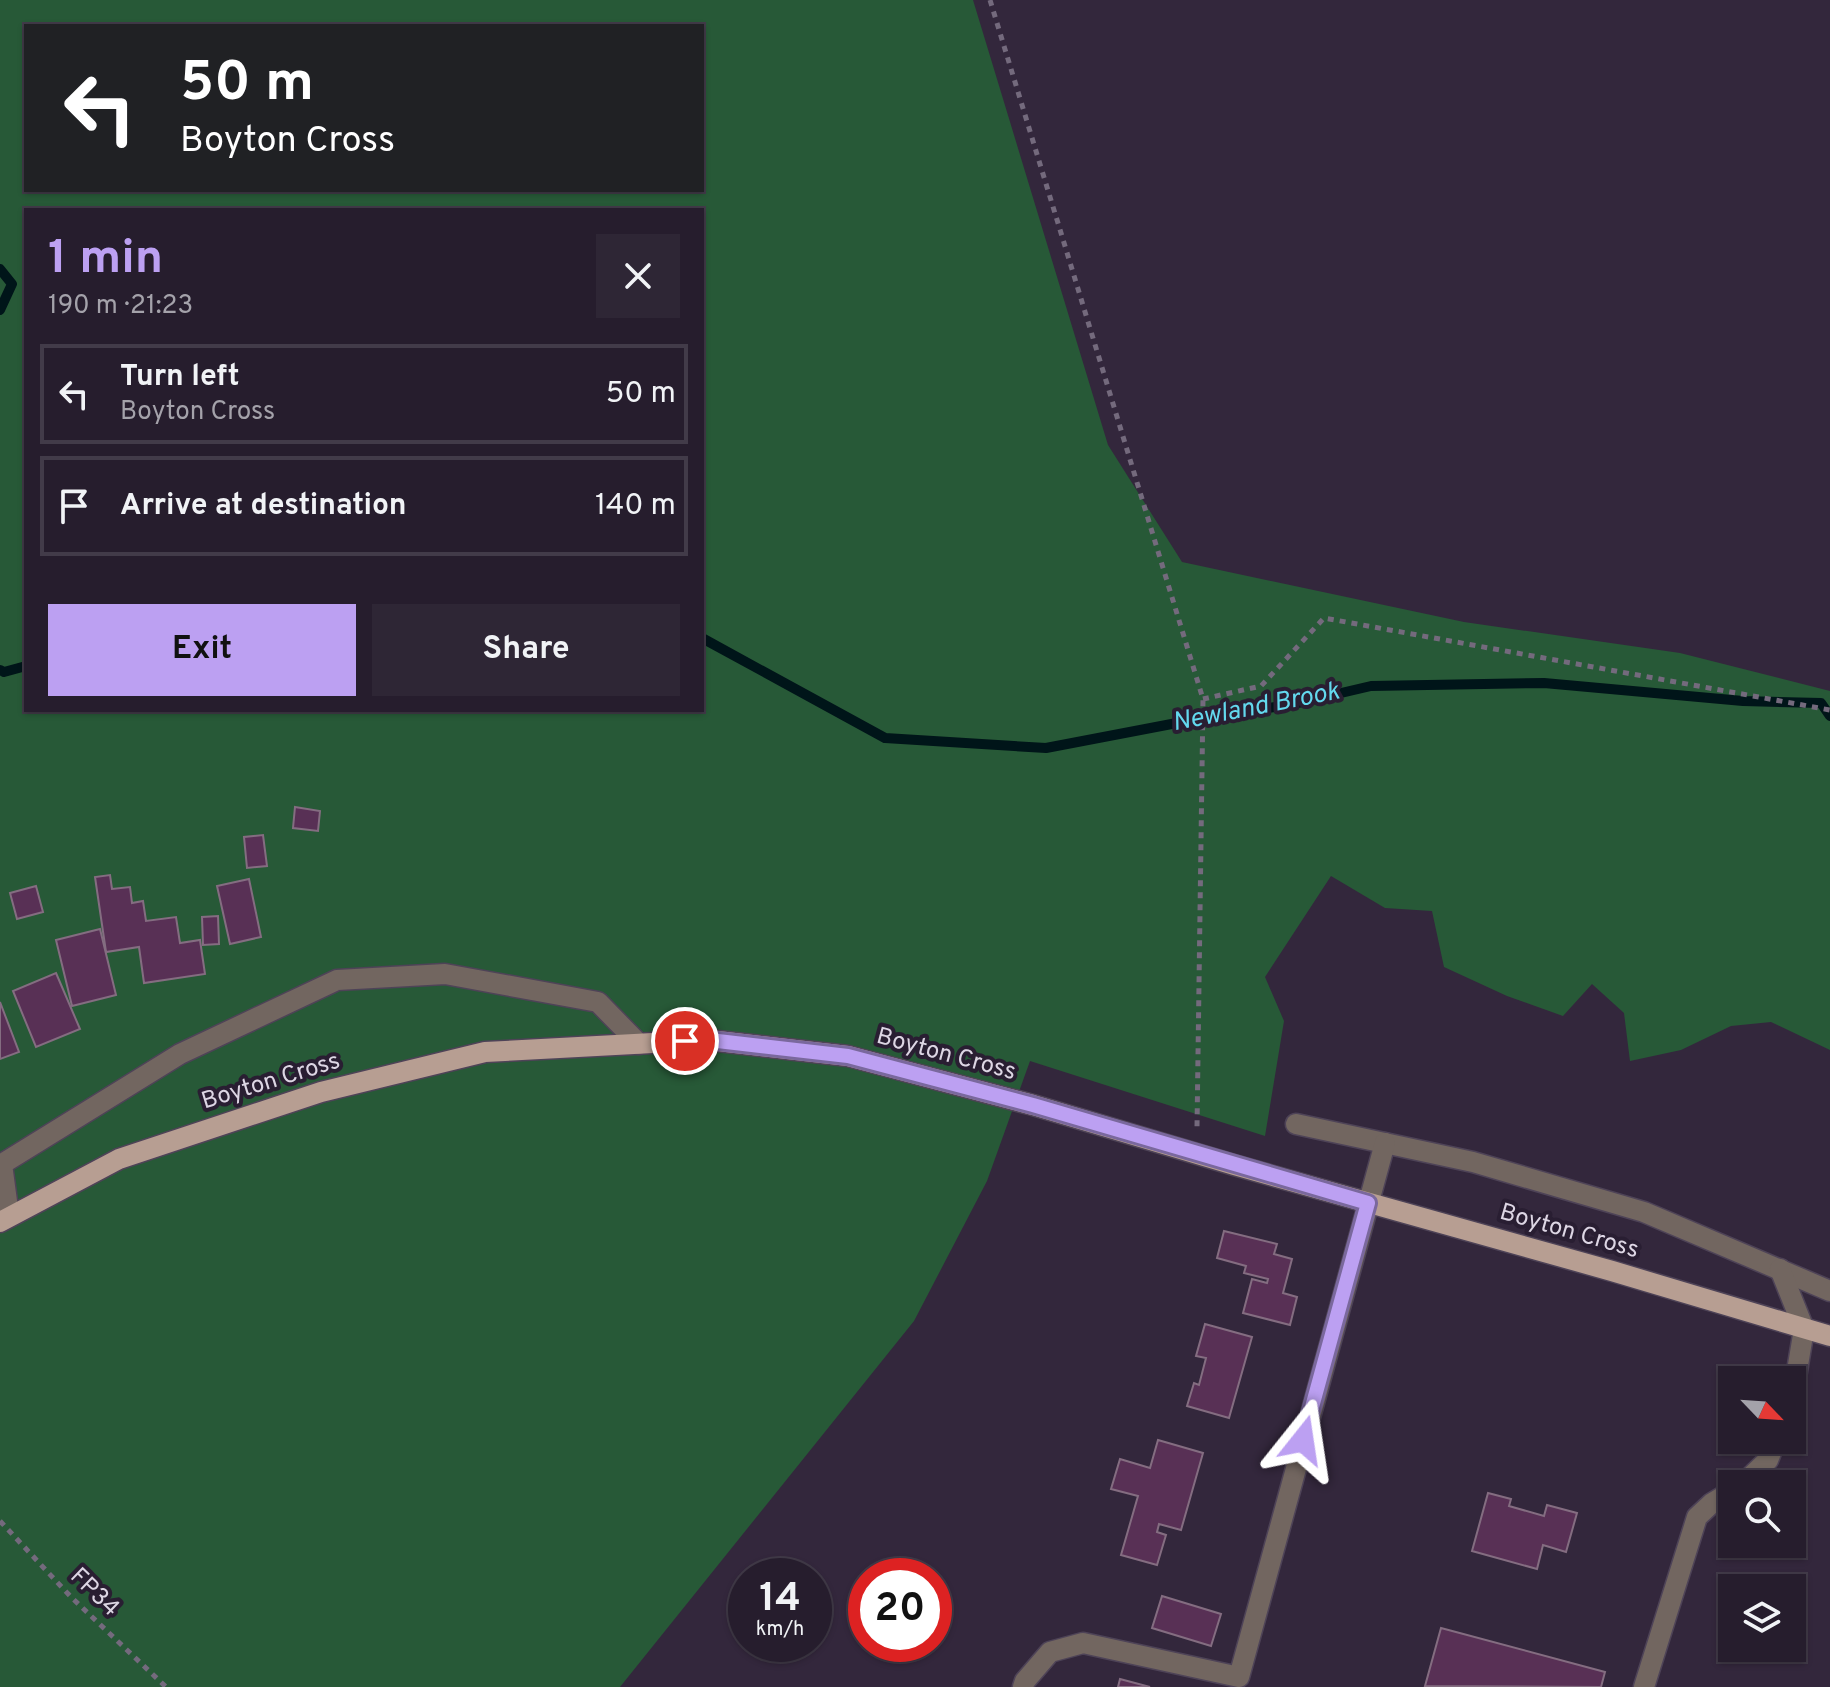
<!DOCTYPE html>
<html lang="en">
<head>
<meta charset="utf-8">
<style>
	body { margin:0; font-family:Overpass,sans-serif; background:#2e2635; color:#f1f3f6; height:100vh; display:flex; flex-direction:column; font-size:30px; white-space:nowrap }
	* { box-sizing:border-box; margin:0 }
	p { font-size:26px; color:#a4a2aa }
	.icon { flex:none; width:44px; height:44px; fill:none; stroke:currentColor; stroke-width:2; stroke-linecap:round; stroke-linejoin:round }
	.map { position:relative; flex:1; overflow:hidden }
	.details { position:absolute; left:24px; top:208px; width:680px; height:504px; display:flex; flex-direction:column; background:#261d2d; border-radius:0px; box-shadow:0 2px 6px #0004,0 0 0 2px #423b49 }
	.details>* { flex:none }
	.banner { position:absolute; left:24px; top:24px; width:680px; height:168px; border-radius:0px; box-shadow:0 2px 6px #0004,0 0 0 2px #423b49; background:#202124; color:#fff; overflow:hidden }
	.needle { width:52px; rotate:115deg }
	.tools { position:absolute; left:1718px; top:1366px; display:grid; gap:16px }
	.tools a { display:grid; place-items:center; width:88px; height:88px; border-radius:0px; background:#261d2d; box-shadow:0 2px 6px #0004,0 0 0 2px #423b49; font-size:40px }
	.speed { position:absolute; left:728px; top:1558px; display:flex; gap:16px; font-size:40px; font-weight:700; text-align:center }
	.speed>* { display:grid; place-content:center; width:104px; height:104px; border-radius:50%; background:#261d2d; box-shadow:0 2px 6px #0004,0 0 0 2px #423b49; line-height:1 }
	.speed small { font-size:20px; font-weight:400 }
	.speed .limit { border:12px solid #d22; background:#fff; color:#111 }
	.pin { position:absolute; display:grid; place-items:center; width:68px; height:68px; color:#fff; margin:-34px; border:4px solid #fff; border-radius:50%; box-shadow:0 2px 8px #0007 }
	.me { position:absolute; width:88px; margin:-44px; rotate:15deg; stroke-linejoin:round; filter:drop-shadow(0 0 6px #0008) }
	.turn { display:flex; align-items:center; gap:28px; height:168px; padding:0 24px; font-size:36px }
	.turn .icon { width:104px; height:104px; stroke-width:2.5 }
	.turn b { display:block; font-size:56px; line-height:68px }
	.round { display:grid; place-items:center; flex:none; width:84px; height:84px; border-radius:0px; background:#2e2635 }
	.overview { display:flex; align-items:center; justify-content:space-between; height:136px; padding:0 24px }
	h1 { font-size:48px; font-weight:700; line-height:60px; color:#bca0f2 }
	.button { display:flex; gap:16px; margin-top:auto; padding:16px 24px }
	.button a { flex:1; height:92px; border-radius:0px; background:#bca0f2; color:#111; font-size:32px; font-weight:700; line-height:92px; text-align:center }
	.button a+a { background:#2e2635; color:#f1f3f6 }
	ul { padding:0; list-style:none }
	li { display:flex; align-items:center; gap:24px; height:100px; margin:0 16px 12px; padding:0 8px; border:4px solid #423b49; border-radius:0px }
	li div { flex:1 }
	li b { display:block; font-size:30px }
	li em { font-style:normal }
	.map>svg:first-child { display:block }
</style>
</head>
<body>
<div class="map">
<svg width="1830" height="1687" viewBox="0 0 1830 1687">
	<rect width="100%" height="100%" fill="#33273c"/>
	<path fill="#275937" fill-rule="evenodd" d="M0,0H973L1108,445L1182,562L1464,622L1680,653L1830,691V1050L1771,1022L1731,1026L1681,1050L1630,1061L1624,1013L1592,984L1563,1016L1507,996L1444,967L1432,911L1385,908L1331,876L1265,977L1284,1021L1265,1136L1030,1061L987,1181L914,1321L620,1687H0ZM26,26H702V190H26ZM26,210H702V710H26Z"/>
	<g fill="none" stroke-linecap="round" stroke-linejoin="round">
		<g stroke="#001519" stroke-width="10">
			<polyline points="0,269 12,284 0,310"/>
			<polyline points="702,638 885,738 1046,748 1203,718 1294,704 1371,686 1544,683 1743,701 1821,703 1830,716"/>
			<polyline points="0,670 4,672 26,666"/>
		</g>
	</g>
	<g fill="#583055" stroke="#846d81" stroke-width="2">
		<polygon points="295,807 320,811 318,831 293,828"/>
		<polygon points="263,835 267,866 247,868 244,837"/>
		<polygon points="110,875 112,889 130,887 132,903 143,901 146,921 176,917 180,943 200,940 205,974 144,983 139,947 106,952 95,877"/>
		<polygon points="249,879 261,937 230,944 217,886"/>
		<polygon points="36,886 43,912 17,919 10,893"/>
		<polygon points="218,916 219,944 203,945 202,917"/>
		<polygon points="100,929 116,995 72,1006 56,940"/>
		<polygon points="56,973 80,1029 36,1047 13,991"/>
		<polygon points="0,1002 19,1052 0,1059"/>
		<polygon points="1224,1231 1277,1244 1274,1254 1292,1259 1283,1293 1297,1297 1290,1325 1243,1313 1252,1279 1267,1283 1268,1279 1244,1273 1246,1266 1217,1258"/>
		<polygon points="1205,1324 1252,1337 1229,1418 1187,1406 1194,1383 1199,1385 1206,1358 1196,1356"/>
		<polygon points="1158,1440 1203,1453 1181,1530 1159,1524 1157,1532 1166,1535 1157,1565 1121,1555 1138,1496 1111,1489 1120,1459 1150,1468"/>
		<polygon points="1488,1493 1511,1499 1509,1506 1544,1516 1547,1505 1577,1513 1566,1552 1543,1545 1537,1569 1472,1551"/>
		<polygon points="1162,1596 1221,1614 1211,1646 1152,1628"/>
		<polygon points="1441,1628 1605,1672 1601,1687 1425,1686"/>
		<polygon points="1120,1679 1150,1687 1118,1687"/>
	</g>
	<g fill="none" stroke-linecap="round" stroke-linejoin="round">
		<defs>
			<g id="minor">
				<polyline points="1296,1124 1473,1162 1644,1212 1830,1291"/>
				<polyline points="9,1216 2,1164 180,1054 337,980 445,974 598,1002 639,1044"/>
				<polyline points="1780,1269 1804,1329 1792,1401"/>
				<polyline points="1743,1484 1768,1460 1776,1440"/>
				<polyline points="1023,1687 1025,1681 1050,1652 1083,1643 1239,1677 1385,1143"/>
				<polyline points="1644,1687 1697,1517 1712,1503 1732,1491"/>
			</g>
			<polyline id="major" points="0,1222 119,1159 321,1092 485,1052 709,1040 848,1056 1033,1105 1234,1165 1612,1271 1830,1336"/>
		</defs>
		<use href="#minor" stroke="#4e4357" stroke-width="23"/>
		<use href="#major" stroke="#4e4357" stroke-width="23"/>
		<g stroke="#746a7d" stroke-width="5" stroke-dasharray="6 6" stroke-linecap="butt">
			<polyline points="990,0 1203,699 1197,1127"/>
			<polyline points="1203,699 1261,686 1324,618 1830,710"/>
			<polyline points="0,1521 71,1597 166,1687"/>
		</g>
		<use href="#minor" stroke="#726660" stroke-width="20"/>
		<use href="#major" stroke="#b79e92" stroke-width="20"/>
	</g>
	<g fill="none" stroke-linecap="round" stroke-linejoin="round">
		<defs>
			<polyline id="route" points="685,1041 709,1040 848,1056 1033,1105 1368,1203 1303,1440"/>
		</defs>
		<use href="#route" stroke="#7a689d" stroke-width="20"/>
		<use href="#route" stroke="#bca0f2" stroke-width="14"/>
	</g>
	<g text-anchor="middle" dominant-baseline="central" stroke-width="8" stroke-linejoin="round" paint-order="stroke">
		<g font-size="24" fill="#ddd6e4" stroke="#291e32">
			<text transform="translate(946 1055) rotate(15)">Boyton Cross</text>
			<text transform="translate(271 1082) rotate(-17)">Boyton Cross</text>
			<text transform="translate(1569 1232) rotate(16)">Boyton Cross</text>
			<text transform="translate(94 1593) rotate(44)">FP34</text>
		</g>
		<g font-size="26" font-style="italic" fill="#63d9ee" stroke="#291e32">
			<text transform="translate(1256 708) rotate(-11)">Newland Brook</text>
		</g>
	</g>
</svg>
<div class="tools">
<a><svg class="needle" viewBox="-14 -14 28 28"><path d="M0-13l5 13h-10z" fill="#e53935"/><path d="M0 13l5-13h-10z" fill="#a4a2aa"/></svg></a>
<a><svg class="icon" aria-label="search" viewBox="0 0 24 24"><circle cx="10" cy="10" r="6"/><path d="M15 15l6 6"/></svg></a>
<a><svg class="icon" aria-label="layers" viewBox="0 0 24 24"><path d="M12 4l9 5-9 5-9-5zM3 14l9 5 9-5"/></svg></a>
</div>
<div class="speed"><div>14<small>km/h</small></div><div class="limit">20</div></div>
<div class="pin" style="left:685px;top:1041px;background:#d93025"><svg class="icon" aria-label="arrive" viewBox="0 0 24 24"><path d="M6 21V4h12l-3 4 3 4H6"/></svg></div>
<svg class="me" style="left:1303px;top:1440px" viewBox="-20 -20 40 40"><path d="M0-17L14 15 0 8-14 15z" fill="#bca0f2" stroke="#fff" stroke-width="4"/></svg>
<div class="banner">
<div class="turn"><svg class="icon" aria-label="left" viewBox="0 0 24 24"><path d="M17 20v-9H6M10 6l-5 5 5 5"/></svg><div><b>50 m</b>Boyton Cross</div></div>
</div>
<section class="details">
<div class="overview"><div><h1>1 min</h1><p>190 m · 21:23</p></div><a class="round"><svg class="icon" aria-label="close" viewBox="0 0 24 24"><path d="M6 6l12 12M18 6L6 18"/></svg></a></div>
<ul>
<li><svg class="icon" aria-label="left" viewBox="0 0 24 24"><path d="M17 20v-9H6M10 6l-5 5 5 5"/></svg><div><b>Turn left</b><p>Boyton Cross</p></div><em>50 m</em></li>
<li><svg class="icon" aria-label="arrive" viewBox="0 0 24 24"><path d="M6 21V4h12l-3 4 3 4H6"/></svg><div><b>Arrive at destination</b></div><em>140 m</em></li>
</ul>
<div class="button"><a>Exit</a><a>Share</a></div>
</section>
</div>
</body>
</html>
